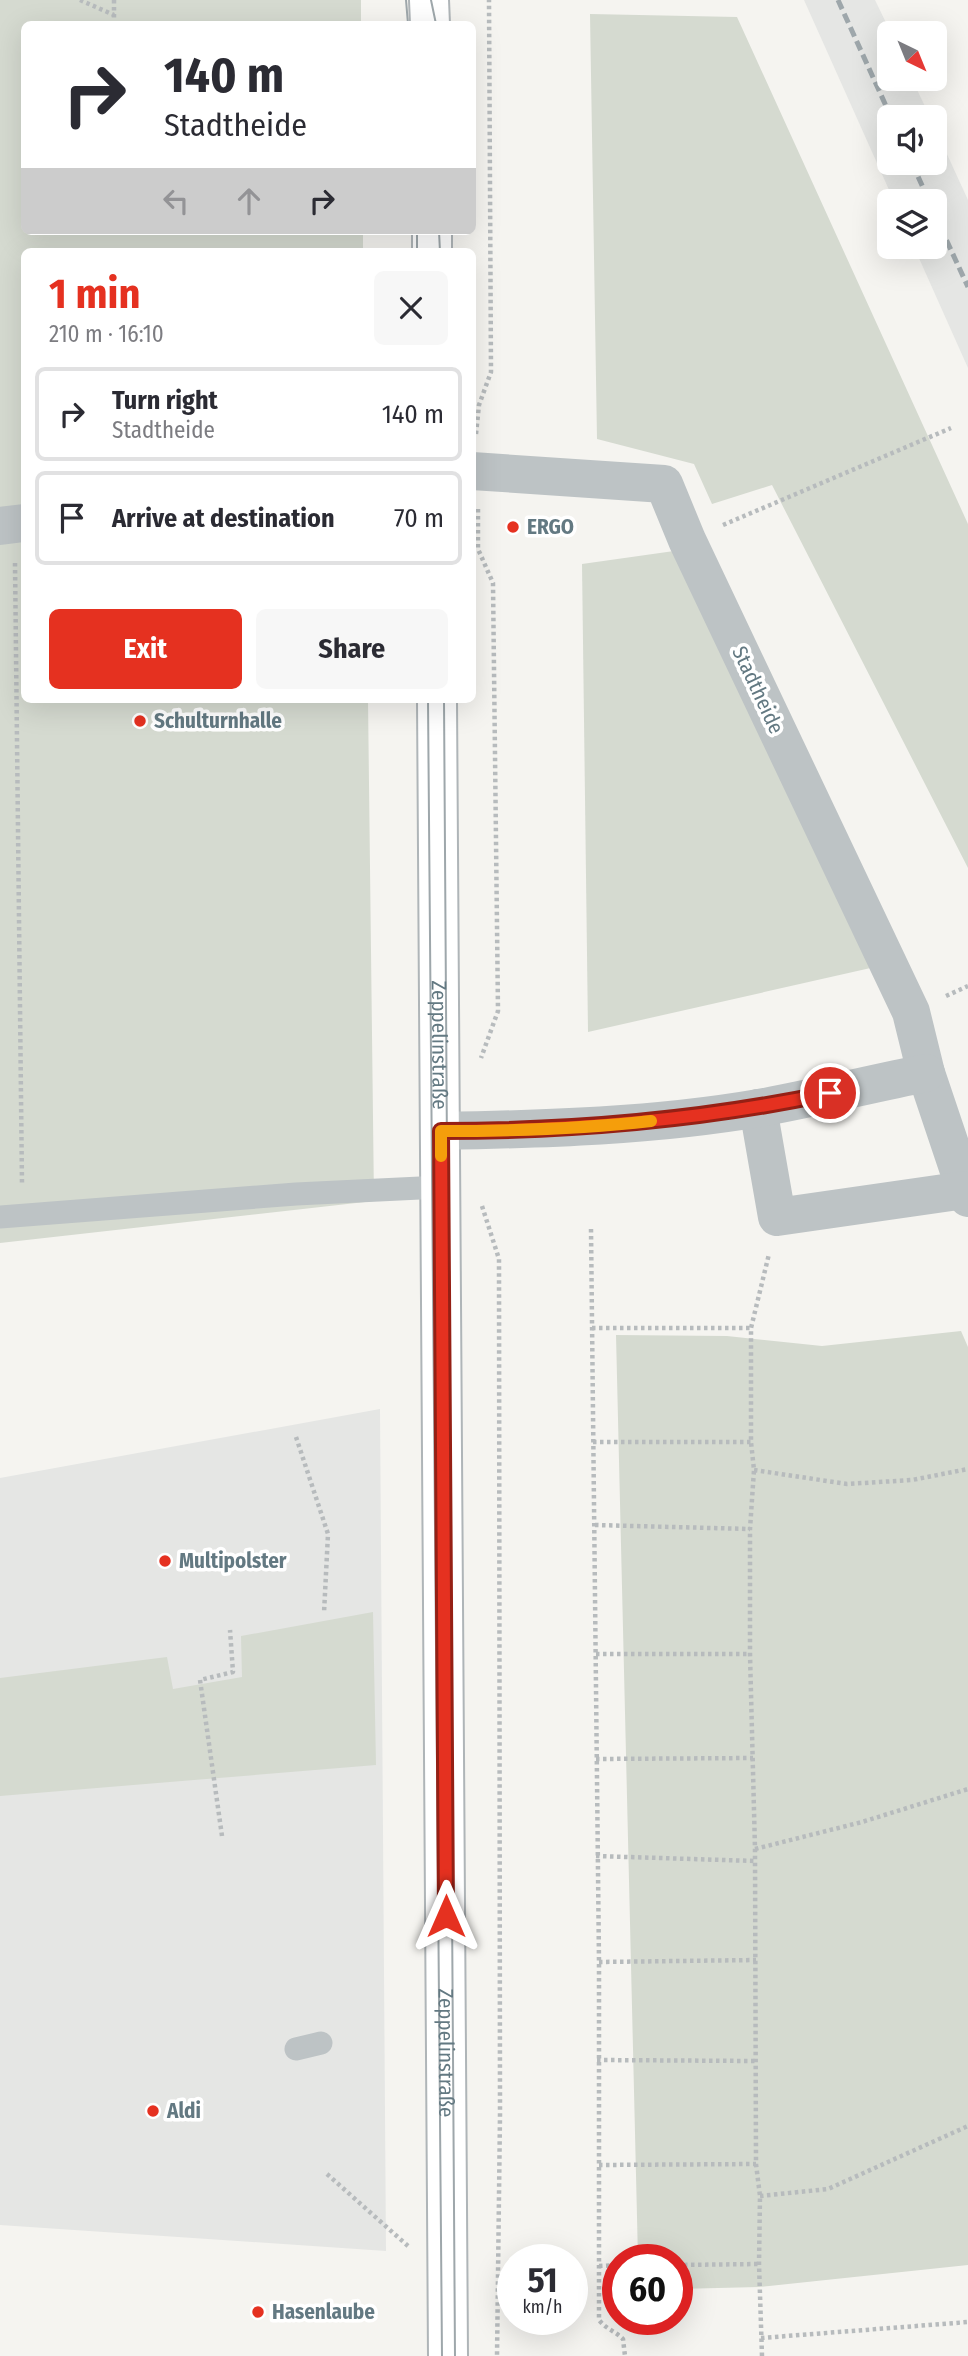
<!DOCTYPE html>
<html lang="en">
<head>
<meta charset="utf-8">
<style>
	body { margin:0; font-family:"Fira Sans Condensed",sans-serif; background:#f7f7f7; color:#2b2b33; height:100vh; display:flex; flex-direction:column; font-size:26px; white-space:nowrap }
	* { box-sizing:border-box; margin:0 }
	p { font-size:23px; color:#7c7c81 }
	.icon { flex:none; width:38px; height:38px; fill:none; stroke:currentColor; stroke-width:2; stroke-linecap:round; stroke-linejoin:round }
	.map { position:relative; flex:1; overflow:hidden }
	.details { position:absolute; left:21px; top:248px; width:455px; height:455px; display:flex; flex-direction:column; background:#fff; border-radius:10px; box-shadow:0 7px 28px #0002 }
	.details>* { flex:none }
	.banner { position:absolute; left:21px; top:21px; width:455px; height:214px; border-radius:10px; box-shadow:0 7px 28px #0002; background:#fff; color:#2b2b33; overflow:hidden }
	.needle { width:46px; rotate:137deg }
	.tools { position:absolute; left:877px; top:21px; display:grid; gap:14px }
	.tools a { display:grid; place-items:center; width:70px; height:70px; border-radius:10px; background:#fff; box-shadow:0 7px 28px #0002; font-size:35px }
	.speed { position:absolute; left:497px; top:2244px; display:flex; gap:14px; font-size:35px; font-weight:700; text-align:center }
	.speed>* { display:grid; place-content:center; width:91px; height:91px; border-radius:50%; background:#fff; box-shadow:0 7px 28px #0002; line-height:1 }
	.speed small { font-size:18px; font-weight:400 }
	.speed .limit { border:10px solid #d22; background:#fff; color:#111 }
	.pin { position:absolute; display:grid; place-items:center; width:60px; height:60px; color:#fff; margin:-30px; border:4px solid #fff; border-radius:50%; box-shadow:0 2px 7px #0007 }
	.me { position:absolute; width:77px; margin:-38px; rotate:0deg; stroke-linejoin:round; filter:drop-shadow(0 0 5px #0008) }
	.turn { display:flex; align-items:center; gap:24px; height:147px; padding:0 28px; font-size:32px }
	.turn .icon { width:91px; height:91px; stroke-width:2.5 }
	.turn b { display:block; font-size:49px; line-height:60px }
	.lanes { display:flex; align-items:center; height:66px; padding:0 28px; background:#0003; justify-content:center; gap:35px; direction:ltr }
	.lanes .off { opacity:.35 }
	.round { display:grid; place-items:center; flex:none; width:74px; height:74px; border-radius:10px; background:#f7f7f7 }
	.head { display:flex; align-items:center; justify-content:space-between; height:119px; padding:0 28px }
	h1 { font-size:42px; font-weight:700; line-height:52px; color:#e53120 }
	.action { display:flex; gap:14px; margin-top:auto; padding:14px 28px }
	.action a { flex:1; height:80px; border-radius:10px; background:#e53120; color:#fff; font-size:28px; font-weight:700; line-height:80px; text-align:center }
	.action a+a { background:#f7f7f7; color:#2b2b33 }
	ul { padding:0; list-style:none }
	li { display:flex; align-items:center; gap:21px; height:94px; margin:0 14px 10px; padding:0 14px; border:4px solid #e1e1e2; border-radius:10px }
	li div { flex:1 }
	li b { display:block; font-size:26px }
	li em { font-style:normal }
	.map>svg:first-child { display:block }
</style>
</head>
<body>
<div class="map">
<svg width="968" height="2356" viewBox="0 0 968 2356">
	<rect width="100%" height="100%" fill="#f5f4f0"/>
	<g fill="#e5e6e4">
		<polygon points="804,0 875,0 891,33 889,79 912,79 930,117 889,117 889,163 934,163 935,128 968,200 968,368 914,247 934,247 934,201 894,201"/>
		<polygon points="380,1409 386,2251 0,2225 0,1478"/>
	</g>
	<g fill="#d5dad0">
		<polygon points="0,0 361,0 361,24 24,24 24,231 363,231 363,252 24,252 24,700 368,700 374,1201 0,1243"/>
		<polygon points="590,14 737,17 968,524 968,868 772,485 712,504 694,464 597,439"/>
		<polygon points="674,551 875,967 588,1032 582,564"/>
		<polygon points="961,1331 968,1347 968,2265 759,2287 677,2289 677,2259 638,2259 616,1335 727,1336 822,1346"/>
		<polygon points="373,1612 376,1765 0,1796 0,1678 167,1657 173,1689 242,1677 241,1636"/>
	</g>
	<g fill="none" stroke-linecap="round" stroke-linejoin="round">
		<defs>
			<g id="primary">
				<polyline points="429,0 430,24"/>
				<polyline points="432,231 432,252"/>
				<path id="s1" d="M437,700L448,2356"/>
			</g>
		</defs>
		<use href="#primary" stroke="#afb5b8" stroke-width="42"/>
		<g stroke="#b7bbbd" stroke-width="4.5" stroke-dasharray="3.5 3.5" stroke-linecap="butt">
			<polyline points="80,0 114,15"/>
			<polyline points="114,0 114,24"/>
			<polyline points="476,434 479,405 491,372 489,0"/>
			<polyline points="478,509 478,549 493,583 498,1011 481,1058"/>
			<polyline points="723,525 951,428"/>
			<polyline points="15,563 22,1185"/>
			<polyline points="946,996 968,986"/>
			<polyline points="482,1206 499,1259 500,2115 497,2356"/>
			<path d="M591,1229L599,1962V2320C606,2329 615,2331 623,2339L625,2356"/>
			<polyline points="592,1328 751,1328"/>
			<polyline points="296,1437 328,1534 324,1613"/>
			<polyline points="593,1442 751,1442"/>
			<polyline points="754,1470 847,1484 912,1480 968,1469"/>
			<polyline points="595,1525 750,1529"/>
			<polyline points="596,1654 750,1654"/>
			<polyline points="596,1759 753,1758"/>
			<polyline points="222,1836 200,1680 233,1672 230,1630"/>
			<polyline points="755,1849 862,1822 968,1789"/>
			<polyline points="596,1856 755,1861"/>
			<polyline points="599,1962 756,1960"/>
			<polyline points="597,2060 757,2061"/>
			<polyline points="599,2165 756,2164"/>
			<polyline points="327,2174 408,2246"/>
			<polyline points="760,2196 828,2189 968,2126"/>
			<polyline points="677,2265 759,2264"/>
			<polyline points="599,2266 618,2265"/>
			<polyline points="761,2338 968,2322"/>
			<polyline points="762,2356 759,2264 760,2196 756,2164 755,1849 750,1654 750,1529 754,1470 751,1442 751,1328 769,1254"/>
		</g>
		<g stroke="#bdc3c5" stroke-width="23">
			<polyline points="0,1217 296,1194 441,1187"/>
			<polyline points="296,2049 321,2043"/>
		</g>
		<g stroke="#bdc3c5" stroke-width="38">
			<polyline points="472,471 664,484 687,540 911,1012 926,1073 968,1198"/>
			<polyline points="0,526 24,523"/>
			<polyline points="758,1108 777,1217 965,1190"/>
			<path d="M441,1131C547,1129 654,1126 759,1108C815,1098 870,1084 926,1073"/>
		</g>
		<use href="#primary" stroke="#fff" stroke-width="38"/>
		<g stroke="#9ea7ab" stroke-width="2">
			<polyline points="406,0 408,24"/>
			<polyline points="431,0 436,24"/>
			<polyline points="417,231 417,252"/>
			<polyline points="439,231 440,252"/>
			<polyline points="428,700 442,2356"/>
			<polyline points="444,700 455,2356"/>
		</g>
		<g stroke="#9ea7ab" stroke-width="5" stroke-dasharray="10 5" stroke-linecap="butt">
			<polyline points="838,0 891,117"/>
			<polyline points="912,163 929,201"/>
			<polyline points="934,213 968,287"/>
		</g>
	</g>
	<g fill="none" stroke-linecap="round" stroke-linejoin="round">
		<defs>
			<path id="route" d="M446,1916L441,1131C572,1131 702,1120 830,1093"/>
		</defs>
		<use href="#route" stroke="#952015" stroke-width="18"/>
		<use href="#route" stroke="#e53120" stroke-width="12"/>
		<path stroke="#f59e0b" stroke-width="12" d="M441,1156V1131C511,1131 581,1129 651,1121"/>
	</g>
	<g fill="#e53120" stroke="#fff" stroke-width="2.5">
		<circle cx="513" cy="527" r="7"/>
		<circle cx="140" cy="721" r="7"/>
		<circle cx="165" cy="1561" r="7"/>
		<circle cx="153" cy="2111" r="7"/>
		<circle cx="258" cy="2312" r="7"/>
	</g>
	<g text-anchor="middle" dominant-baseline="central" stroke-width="7" stroke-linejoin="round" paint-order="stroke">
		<g font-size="21" font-weight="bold" fill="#637982" stroke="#fff" text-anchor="start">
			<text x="527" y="527">ERGO</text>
			<text x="154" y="721">Schulturnhalle</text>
			<text x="179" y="1561">Multipolster</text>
			<text x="167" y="2111">Aldi</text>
			<text x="272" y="2312">Hasenlaube</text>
		</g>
		<g font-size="21" fill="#637982" stroke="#fff">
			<text transform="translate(758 690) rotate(65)">Stadtheide</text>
			<text stroke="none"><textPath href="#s1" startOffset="345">Zeppelinstraße</textPath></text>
			<text stroke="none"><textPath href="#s1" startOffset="1353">Zeppelinstraße</textPath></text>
		</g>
	</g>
</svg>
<div class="tools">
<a><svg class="needle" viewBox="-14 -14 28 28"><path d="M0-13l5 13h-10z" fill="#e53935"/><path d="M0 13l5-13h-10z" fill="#7c7c81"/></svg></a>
<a><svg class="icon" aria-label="sound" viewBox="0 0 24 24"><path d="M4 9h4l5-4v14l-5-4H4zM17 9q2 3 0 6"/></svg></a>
<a><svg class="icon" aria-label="layers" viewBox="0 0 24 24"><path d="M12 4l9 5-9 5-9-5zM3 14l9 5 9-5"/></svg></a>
</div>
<div class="speed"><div>51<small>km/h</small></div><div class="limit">60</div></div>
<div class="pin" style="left:830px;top:1093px;background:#d93025"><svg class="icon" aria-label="arrive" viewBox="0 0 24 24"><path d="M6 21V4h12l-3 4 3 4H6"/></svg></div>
<svg class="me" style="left:446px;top:1916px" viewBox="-20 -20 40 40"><path d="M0-17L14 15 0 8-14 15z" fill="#e53120" stroke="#fff" stroke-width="4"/></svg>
<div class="banner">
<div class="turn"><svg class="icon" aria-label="right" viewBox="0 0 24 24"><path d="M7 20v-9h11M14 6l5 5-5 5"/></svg><div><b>140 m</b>Stadtheide</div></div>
<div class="lanes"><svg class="icon off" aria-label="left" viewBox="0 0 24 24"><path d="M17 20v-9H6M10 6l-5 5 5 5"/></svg><svg class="icon off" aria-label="ahead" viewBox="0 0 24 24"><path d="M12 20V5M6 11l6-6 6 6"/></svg><svg class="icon" aria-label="right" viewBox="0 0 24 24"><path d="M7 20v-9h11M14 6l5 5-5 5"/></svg></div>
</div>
<section class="details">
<div class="head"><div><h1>1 min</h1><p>210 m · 16:10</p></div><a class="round"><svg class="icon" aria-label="close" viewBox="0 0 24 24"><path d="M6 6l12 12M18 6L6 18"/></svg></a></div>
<ul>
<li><svg class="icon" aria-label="right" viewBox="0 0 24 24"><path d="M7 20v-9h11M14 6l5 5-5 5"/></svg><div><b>Turn right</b><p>Stadtheide</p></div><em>140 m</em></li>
<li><svg class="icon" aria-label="arrive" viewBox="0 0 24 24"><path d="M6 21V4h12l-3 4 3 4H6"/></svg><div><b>Arrive at destination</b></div><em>70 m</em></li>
</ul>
<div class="action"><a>Exit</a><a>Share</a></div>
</section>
</div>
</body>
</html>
